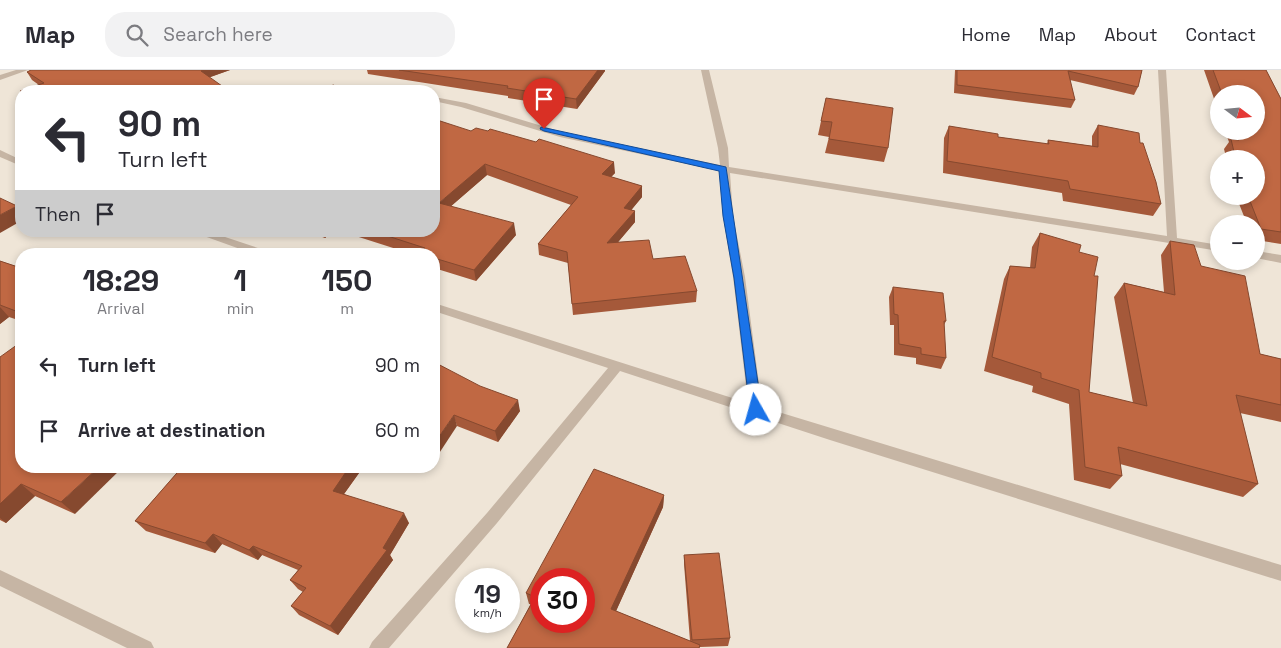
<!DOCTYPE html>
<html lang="en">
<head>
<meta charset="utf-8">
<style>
	body { margin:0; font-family:"Space Grotesk",sans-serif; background:#f2f2f3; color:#2b2b33; height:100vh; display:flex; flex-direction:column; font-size:19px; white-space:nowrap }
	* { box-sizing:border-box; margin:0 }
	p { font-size:16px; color:#7c7c81 }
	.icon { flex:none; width:28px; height:28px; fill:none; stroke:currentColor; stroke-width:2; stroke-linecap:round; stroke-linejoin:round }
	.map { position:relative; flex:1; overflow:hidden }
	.sheet { position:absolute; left:15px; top:178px; width:425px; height:225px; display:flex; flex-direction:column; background:#fff; border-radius:20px; box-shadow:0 2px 8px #0003 }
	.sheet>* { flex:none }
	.top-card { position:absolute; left:15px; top:15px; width:425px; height:152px; border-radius:20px; box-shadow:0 2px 8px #0003; background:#fff; color:#2b2b33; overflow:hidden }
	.needle { width:32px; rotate:106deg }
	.tools { position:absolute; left:1210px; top:15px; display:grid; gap:10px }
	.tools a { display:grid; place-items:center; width:55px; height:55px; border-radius:50%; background:#fff; box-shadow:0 2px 8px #0003; font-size:25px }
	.speed { position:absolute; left:455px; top:498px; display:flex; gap:10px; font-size:25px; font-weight:700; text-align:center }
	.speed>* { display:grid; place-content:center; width:65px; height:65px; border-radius:50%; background:#fff; box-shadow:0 2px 8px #0003; line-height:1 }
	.speed small { font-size:12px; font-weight:400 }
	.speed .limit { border:8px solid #d22; background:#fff; color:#111 }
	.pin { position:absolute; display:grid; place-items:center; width:42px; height:42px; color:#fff; margin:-51px -21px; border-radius:50% 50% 50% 0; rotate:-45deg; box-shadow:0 0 5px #0007 }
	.pin .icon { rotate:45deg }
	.me { position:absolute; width:55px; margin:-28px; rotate:353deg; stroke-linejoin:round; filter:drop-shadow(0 0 4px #0008) }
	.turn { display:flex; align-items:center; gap:18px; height:105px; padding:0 20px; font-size:22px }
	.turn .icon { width:65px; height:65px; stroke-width:2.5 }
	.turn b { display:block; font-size:35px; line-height:42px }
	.then { display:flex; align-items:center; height:48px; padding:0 20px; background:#0003; gap:10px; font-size:19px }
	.eta { display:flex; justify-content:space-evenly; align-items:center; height:85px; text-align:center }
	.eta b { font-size:30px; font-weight:600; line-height:35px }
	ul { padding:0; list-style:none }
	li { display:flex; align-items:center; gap:15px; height:65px; padding:0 20px }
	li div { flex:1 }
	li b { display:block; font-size:19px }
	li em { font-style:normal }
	header { display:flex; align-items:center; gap:30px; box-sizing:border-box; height:70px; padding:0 25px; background:#fff; border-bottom:1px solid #e1e1e2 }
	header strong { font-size:24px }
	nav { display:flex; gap:28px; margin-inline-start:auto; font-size:18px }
	.search { width:350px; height:45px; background:#f2f2f3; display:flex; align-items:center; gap:12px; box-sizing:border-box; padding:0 18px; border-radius:20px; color:#7c7c81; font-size:19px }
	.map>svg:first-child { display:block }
</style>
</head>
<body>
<header>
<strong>Map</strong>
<div class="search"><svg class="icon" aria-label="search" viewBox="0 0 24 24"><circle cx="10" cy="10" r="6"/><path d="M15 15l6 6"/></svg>Search here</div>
<nav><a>Home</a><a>Map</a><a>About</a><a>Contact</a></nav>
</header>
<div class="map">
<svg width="1281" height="578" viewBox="0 0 1281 578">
	<rect width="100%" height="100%" fill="#efe5d7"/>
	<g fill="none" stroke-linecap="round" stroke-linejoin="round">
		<g fill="#c6b5a4" fill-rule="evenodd">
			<polygon points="16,0 28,0 0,10 0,5"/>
			<polygon points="701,0 709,0 728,78 729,97 1167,166 1158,0 1166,0 1177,168 1219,175 1219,181 730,103 733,146 745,207 762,337 1281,495 1281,511 830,370 620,301 497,453 389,578 369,578 372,572 487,443 608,298 434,241 434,233 748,333 733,207 723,146 720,101 560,67 461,37 434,31 434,27 466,33 562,62 720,95 718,78"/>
			<polygon points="0,80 21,90 21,96 0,87"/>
			<polygon points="190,161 207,161 270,182 271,184 254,184"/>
			<polygon points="1256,181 1281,185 1281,193 1256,188"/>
			<polygon points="0,500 151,572 154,578 127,578 0,516"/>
		</g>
	</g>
	<g fill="#a5593a">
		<polygon points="31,0 230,0 210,7 21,21 21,22 20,21 39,15 32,10 27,2"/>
		<polygon points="367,0 605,0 605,1 577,39 508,28 508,26 368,4"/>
		<polygon points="955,0 1142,0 1138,17 1134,25 1070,10 1075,30 1071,38 954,23"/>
		<polygon points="1204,0 1266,0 1281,29 1281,174 1256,170 1256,154 1247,154 1236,126 1256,126 1256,89 1225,89 1226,87 1224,79 1229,72 1225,61 1256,61 1256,24 1219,24 1219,43"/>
		<polygon points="826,28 888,78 884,92 825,83 829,67 818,65"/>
		<polygon points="1098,55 1140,73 1161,134 1153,146 1063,131 1062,123 943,103 944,68 949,56 998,67 1047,74 1048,70 1092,76 1092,66"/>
		<polygon points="471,61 615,103 611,107 642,116 642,127 631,140 635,141 635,152 618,172 653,189 697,221 696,232 573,245 568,193 539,185 538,174 571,135 487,105 451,136 516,165 476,211 434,198 434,184 412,184 340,161 434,161"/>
		<polygon points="306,161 333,161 325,168"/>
		<polygon points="1040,163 1079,182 1094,206 1089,322 1133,333 1114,227 1124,213 1164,222 1161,185 1170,171 1201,196 1260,284 1281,289 1281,352 1240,343 1258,414 1243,427 1120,394 1122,406 1110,419 1074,410 1069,334 1032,322 1033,316 984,301 1004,209 1010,196 1030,198 1032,177"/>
		<polygon points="0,191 21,198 21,251 9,247 0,254"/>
		<polygon points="893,217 946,251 944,255 946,288 941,299 916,294 916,288 894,285 894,255 890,255 889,227"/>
		<polygon points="0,287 75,444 35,426 6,453 0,450"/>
		<polygon points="434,292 520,341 498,372 457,356"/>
		<polygon points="183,396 364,396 344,424 409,453 390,485 393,490 338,565 299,545 291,536 303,522 298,519 290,510 298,500 262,485 258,490 222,474 215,483 146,461 135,451"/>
		<polygon points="664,425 663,437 616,541 690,571 684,494 684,485 730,568 728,576 700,577 699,578 507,578 531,534 529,534 526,523"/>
	</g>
	<g fill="#86492f">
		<polygon points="203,0 230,0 205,9 201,1"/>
		<polygon points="598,0 605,0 605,1 577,39 576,29"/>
		<polygon points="614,92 615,103 603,115 602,104"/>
		<polygon points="485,94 487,105 442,144 439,133"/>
		<polygon points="642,116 642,127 624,149 624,138"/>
		<polygon points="17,136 21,141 21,151 0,163 0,145"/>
		<polygon points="635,141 635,152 608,184 607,173"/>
		<polygon points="514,153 516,165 476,211 474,200"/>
		<polygon points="322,161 333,161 325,168"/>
		<polygon points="0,237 9,247 0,254"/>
		<polygon points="518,330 520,341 498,372 495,361"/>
		<polygon points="454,345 457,356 434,391 434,374"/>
		<polygon points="100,396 124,396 75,444 61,432"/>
		<polygon points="350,396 364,396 339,431 333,421"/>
		<polygon points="21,414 35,426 6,453 0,448 0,434"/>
		<polygon points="664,425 663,437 612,550 611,539"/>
		<polygon points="404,443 409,453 390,485 393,490 338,565 330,556 383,478"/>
		<polygon points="213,464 222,474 215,483 205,473"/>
		<polygon points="253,476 262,485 258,490 249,480"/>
	</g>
	<g fill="#c06843" stroke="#86492f" fill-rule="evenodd">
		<polygon points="31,0 203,0 201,1 229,21 21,22 20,21 44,13 27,2"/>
		<polygon points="399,0 598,0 576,29 507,18 508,16"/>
		<polygon points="957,0 1142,0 1138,17 1068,1 1075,30 957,15"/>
		<polygon points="1213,0 1266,0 1281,29 1281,162 1261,159 1248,126 1256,126 1256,89 1233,89 1230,81 1234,82 1231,69 1239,70 1236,61 1256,61 1256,24 1222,24"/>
		<polygon points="333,15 351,21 324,21"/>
		<polygon points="826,28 893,38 888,78 829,69 832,52 821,51"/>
		<polygon points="434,49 471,61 476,58 488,61 490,59 536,72 539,69 614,92 602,104 642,116 624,138 635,141 607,173 649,170 653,189 685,186 697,221 572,234 567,182 538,174 578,127 485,94 439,133 514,153 474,200 434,188 434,184 419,184 425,178 372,161 434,161"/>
		<polygon points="1098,55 1139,63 1140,73 1143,73 1156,112 1161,134 1070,119 1068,111 947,91 949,56 998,64 998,67 1049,74 1048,70 1098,77"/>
		<polygon points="0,128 17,136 0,145"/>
		<polygon points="1040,163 1081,175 1079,182 1098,187 1094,206 1098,206 1089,322 1147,336 1124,213 1175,225 1170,171 1194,175 1201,196 1245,206 1260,284 1281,289 1281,335 1236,325 1258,414 1118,377 1122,406 1085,397 1079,320 1041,308 1041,303 992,287 1010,196 1035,198"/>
		<polygon points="0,191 21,198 21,243 0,235"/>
		<polygon points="893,217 943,223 946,251 944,251 946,288 921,284 921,278 899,274 898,245 894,244"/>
		<polygon points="21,272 21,396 100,396 61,432 21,414 0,434 0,287"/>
		<polygon points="434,292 480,316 518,330 495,361 454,345 434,374"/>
		<polygon points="183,396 350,396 333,421 404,443 383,478 387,480 330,556 291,536 306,518 290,510 302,496 253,476 249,480 213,464 205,473 135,451"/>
		<path d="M594,399L664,425L611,539L700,575L699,578H507L535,527L526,523ZM541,509H584V551H541Z"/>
		<polygon points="719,483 730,568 692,570 684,485"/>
	</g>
	<polygon fill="#1a73e8" stroke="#114b97" points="541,57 726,97 762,340 761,344 752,344 750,340 734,208 723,146 719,101 544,61 540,59"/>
</svg>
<div class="tools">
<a><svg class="needle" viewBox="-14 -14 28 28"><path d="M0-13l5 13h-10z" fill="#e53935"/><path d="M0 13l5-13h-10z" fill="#7c7c81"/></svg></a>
<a>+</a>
<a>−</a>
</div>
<div class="speed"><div>19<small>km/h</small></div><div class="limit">30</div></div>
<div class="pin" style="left:544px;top:59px;background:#d93025"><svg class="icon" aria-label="arrive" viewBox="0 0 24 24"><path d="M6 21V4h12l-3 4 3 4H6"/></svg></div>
<svg class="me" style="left:756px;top:340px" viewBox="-20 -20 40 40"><circle r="19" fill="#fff"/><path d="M0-13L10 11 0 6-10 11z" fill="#1a73e8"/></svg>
<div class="top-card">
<div class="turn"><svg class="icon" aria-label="left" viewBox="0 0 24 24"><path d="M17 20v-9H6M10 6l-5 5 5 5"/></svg><div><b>90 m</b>Turn left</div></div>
<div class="then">Then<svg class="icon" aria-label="arrive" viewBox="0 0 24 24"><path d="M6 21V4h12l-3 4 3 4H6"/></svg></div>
</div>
<section class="sheet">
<div class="eta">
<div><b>18:29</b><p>Arrival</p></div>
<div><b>1</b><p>min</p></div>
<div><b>150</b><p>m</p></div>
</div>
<ul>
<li><svg class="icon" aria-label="left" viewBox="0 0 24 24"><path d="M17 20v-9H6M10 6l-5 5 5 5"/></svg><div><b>Turn left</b></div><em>90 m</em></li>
<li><svg class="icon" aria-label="arrive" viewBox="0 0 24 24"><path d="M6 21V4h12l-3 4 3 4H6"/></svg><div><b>Arrive at destination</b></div><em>60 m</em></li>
</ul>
</section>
</div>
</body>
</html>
